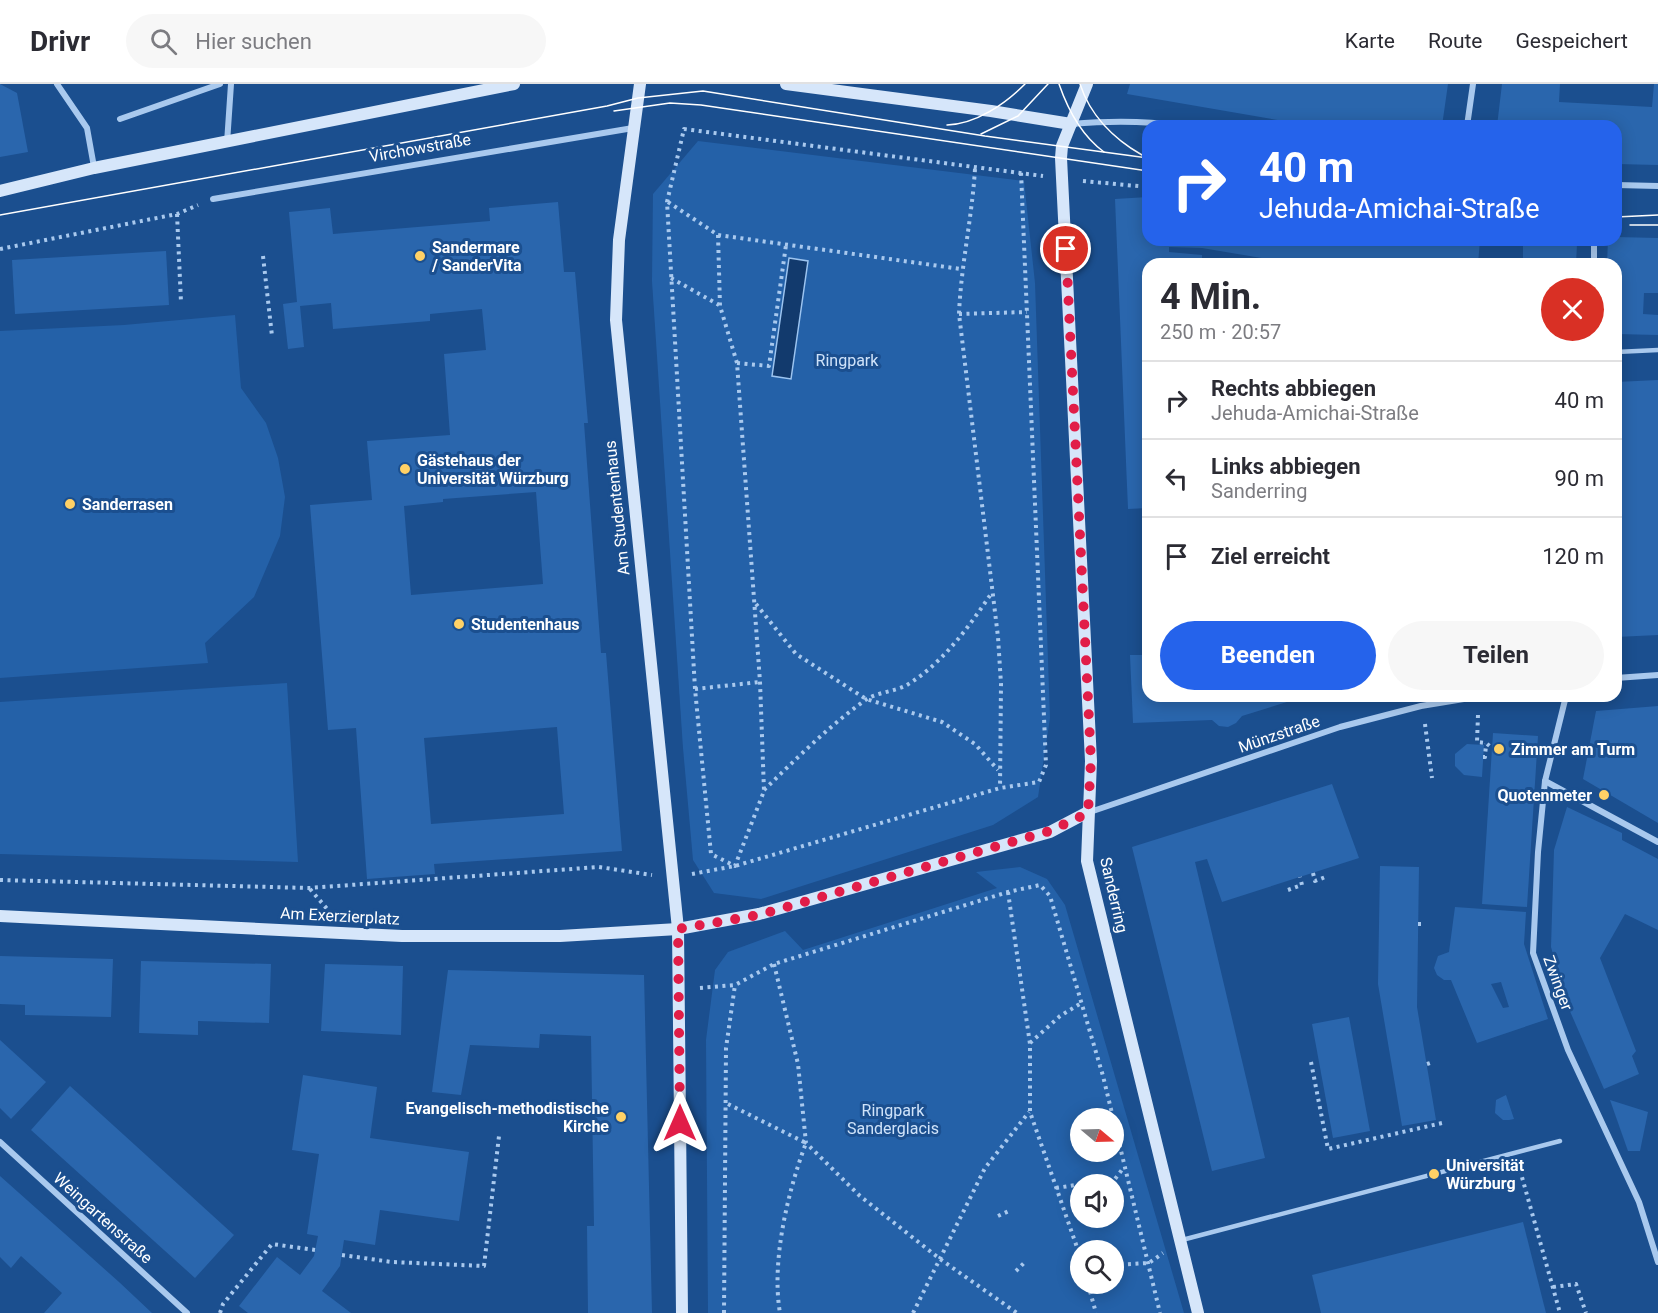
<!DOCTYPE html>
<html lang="de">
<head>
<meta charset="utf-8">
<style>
	body { margin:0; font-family:Roboto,sans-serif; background:#f7f7f7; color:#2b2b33; height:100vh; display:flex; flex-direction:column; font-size:22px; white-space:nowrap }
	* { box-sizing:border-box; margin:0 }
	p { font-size:20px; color:#7c7c81 }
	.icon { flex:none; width:33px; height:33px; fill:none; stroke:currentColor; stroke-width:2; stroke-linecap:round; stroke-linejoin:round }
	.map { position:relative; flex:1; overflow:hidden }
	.drawer { position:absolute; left:1142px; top:174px; width:480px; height:444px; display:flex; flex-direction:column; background:#fff; border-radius:18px; box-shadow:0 3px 15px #0003 }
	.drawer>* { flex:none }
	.hud { position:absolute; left:1142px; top:36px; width:480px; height:126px; border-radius:18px; box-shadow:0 3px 15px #0003; background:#2563eb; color:#fff; overflow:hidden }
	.needle { width:39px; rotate:109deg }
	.tools { position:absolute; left:1070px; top:1024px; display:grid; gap:12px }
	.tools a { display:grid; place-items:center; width:54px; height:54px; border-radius:50%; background:#fff; box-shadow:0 3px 15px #0003; font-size:30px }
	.pin { position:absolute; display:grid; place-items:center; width:51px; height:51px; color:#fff; margin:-26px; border:3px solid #fff; border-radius:50%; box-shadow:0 2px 6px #0007 }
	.me { position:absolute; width:66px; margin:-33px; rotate:0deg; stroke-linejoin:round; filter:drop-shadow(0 0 4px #0008) }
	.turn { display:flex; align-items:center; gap:21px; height:126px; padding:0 18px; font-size:27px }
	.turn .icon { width:78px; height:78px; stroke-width:2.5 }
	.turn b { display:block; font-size:42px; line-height:51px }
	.round { display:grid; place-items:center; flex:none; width:63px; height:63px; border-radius:32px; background:#f7f7f7 }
	.summary { display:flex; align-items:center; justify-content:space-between; height:102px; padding:0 18px }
	h1 { font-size:36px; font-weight:700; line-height:45px }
	.action { display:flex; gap:12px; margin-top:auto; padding:12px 18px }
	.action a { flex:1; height:69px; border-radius:36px; background:#2563eb; color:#fff; font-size:24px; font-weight:700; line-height:69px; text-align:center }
	.action a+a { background:#f7f7f7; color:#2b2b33 }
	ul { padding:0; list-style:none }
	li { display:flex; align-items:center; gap:18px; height:78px; padding:0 18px; border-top:2px solid #e1e1e2 }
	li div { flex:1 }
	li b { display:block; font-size:22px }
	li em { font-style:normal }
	header { display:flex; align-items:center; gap:36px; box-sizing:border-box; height:84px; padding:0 30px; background:#fff; border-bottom:2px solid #e1e1e2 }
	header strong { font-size:28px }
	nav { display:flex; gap:33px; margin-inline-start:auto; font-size:21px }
	.search { width:420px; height:54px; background:#f7f7f7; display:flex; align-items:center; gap:15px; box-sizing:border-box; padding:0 21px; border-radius:33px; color:#7c7c81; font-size:22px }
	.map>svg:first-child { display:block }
</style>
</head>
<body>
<header>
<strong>Drivr</strong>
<div class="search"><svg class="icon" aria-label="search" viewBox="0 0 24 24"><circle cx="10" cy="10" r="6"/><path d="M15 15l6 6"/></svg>Hier suchen</div>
<nav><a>Karte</a><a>Route</a><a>Gespeichert</a></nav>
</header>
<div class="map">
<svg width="1658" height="1229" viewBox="0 0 1658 1229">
	<rect width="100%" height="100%" fill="#1b4f8f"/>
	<g fill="#2461a8" fill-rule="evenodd">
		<polygon points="698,57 1024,97 1035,199 1050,634 1038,713 993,741 761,815 714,809 693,776 683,664 652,197 653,110"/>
		<polygon points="235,231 241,304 266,339 278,374 285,413 280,452 254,513 205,559 208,579 0,594 0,247 124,241"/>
		<polygon points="287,599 298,778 0,770 0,618"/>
		<path d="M1020,783L1047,795L1065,821L1184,1229H708L706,956L715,886L728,868L785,847L803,866L997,804L976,788ZM1080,1035H1113V1068H1080ZM1080,1101H1113V1134H1080ZM1080,1167H1113V1200H1080Z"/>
	</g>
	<polygon fill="#123a6d" stroke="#9cc4f0" stroke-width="1.5" points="789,174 808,177 791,295 772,292"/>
	<g fill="#2a66ad" fill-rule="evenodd">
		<polygon points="0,0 17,9 28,68 0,73"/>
		<polygon points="1130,0 1448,0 1442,42 1312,42 1127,10"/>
		<polygon points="1502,0 1560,0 1559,18 1652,23 1654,0 1658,0 1658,81 1616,80 1616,42 1497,42"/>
		<polygon points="1148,113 1148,156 1480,156 1478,180 1297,180 1202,164 1169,163 1169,168 1202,171 1202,180 1148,180 1148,424 1128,425 1115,115"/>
		<path d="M558,118L564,188H575L588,339H584L601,569H606L622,767L434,780L435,790L367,795L356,644L328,646L310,421L372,416L367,357L450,351L444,270L486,266L482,225L430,230V237L333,245L331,219L300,222L304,263L288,265L283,220L297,218L289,128L330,124L333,150L490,137L489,124ZM536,408L543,500L411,511L404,422L443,418V415ZM557,643L564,730L431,740L424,654Z"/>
		<polygon points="1616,153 1658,154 1658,209 1644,209 1643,230 1658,231 1658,251 1616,250 1616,180 1607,180 1608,156 1616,156"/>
		<polygon points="1523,156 1577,160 1576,180 1523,180"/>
		<polygon points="166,167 169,221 15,230 12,176"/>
		<polygon points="1658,296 1658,551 1616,553 1616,298"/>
		<polygon points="1130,571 1148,571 1148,612 1303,613 1242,632 1236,639 1228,643 1219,642 1212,636 1133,639"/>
		<polygon points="1658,622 1658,739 1583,695 1596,627"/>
		<polygon points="1493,649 1538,652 1527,823 1482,820"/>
		<polygon points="1467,660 1484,661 1482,693 1464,691 1455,682 1455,670"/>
		<polygon points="1332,700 1359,774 1222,818 1207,775 1195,778 1265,1074 1212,1087 1132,763"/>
		<polygon points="1567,723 1622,749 1622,756 1658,775 1658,846 1625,830 1600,874 1636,967 1632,972 1639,990 1604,1005 1569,925 1551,863 1554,766"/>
		<polygon points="1380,782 1419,783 1417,923 1436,1036 1402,1042 1378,900"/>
		<path d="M1455,823L1526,828L1524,860L1548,935L1477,959L1451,896H1444L1437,891L1434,884L1438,872L1449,868ZM1501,898L1509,923L1503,924L1491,900Z"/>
		<polygon points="0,872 113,875 111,933 25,931 25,921 0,920"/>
		<polygon points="141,877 271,880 269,939 198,937 198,951 139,949"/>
		<polygon points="325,880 403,882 401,951 321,947"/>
		<polygon points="448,886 644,891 652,1229 588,1229 587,1142 594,1142 591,952 540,950 539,964 470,961 461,1011 432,1008"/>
		<polygon points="1349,933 1370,1047 1333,1054 1312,940"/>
		<polygon points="0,956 46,998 11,1035 0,1024"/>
		<polygon points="303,991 377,1003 370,1054 469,1068 459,1137 380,1126 375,1161 344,1156 340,1182 322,1207 351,1229 248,1229 239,1222 277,1173 300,1191 314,1172 318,1152 307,1150 319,1070 292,1066"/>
		<polygon points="70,1002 234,1151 195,1194 31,1046"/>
		<polygon points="1506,1011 1514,1035 1509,1036 1503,1036 1495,1029 1496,1016"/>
		<polygon points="1610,1016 1648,1028 1640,1067 1628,1067"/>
		<polygon points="0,1092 119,1198 152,1229 44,1229 62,1209 21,1172 11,1184 0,1173"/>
		<polygon points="1523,1138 1546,1229 1321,1229 1312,1191"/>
	</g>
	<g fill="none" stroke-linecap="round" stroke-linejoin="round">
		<g stroke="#a9c9ee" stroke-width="4" stroke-dasharray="3 4.5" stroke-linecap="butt">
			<path d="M975,85C972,134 961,181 959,230L998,553L1001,600L1000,704"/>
			<polyline points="1083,97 1148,103"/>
			<polyline points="1144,103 1148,71"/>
			<polyline points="668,118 718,151 961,185"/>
			<polyline points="177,130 181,218"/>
			<polyline points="718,151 720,222 737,279 760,598 764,707 735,782 711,770 695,605 667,118 684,45 1043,92"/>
			<polyline points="0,165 177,130 198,121"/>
			<polyline points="263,172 272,252"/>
			<polyline points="671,194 719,221"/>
			<polyline points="959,230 1027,228"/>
			<polyline points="737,279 769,282 786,161"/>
			<polyline points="756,520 796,570 866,615 942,638 975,660 998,686"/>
			<polyline points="695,605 760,598"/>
			<polyline points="1478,631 1477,658 1486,659 1492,664"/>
			<polyline points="1425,640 1432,694"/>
			<polyline points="1483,673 1485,673 1486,660"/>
			<path d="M764,706C796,675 828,643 864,617C876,608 894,608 907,601C943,579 968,544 991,510"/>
			<polyline points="1313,789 1315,797 1328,792"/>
			<polyline points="692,790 735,782 1000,704 1039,698 1046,681 1021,88"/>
			<polyline points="0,796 309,804 599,783 652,791"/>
			<polyline points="310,805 328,826"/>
			<polyline points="1288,806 1302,801 1300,793"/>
			<polyline points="1008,808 1030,960 1030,1028 1080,1172"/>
			<polyline points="1418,840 1424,840"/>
			<polyline points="774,880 798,980 806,1059 860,1112 940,1175 1017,1229"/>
			<polyline points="700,904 735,901 774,880 1008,808 1040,801 1050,812 1103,992 1160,1229"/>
			<polyline points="1030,959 1060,932 1083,918"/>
			<polyline points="1311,978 1328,1065 1442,1039"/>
			<polyline points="1427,980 1433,978"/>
			<path d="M728,1020L806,1059C788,1107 771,1177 780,1229"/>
			<polyline points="1520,1086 1560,1229"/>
			<polyline points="1056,1104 1115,1095 1124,1083"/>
			<polyline points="998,1132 1011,1126"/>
			<polyline points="342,1171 392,1178 484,1182 499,1052"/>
			<polyline points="1113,1181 1149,1179 1163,1169"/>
			<polyline points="1016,1187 1024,1179"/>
			<polyline points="1088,1200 1096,1229"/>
			<polyline points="1553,1203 1576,1200 1586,1229"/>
			<polyline points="220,1229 223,1220 272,1160 315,1166"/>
			<polyline points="724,1229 726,964 735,901"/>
			<polyline points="913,1229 985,1084 1029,1028"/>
		</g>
		<g stroke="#a9c9ee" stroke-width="4.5">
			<polyline points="1616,268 1658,266"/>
			<polyline points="1182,1156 1560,1057"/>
		</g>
		<g stroke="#a9c9ee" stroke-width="6">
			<polyline points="57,0 87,44 94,83"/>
			<polyline points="120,35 220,0"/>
			<path d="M1071,40C1108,37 1142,36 1178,42"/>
			<polyline points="1467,42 1473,0"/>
			<polyline points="227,59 231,0"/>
			<polyline points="1616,101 1658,102"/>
			<polyline points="213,115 633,44"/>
			<polyline points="1594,180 1594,156"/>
			<polyline points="1616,594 1658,591"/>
			<polyline points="1566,612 1545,697 1538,768 1533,869 1568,966 1639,1118 1658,1178"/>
			<polyline points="1545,697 1658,758"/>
			<polyline points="1090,728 1340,643 1421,622 1482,612"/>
			<polyline points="0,1058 187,1229"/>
		</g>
		<g stroke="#d6e6fa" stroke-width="12">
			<polyline points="640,0 619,156 616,236 678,845 682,1229"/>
			<polyline points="786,0 991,27 1071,40"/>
			<polyline points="1087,0 1062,62 1061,74 1091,677 1087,777 1198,1229"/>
			<polyline points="0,107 94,84 514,0"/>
			<polyline points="0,832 402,852 560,852 678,845 759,830 1050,748 1088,728"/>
		</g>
		<g stroke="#fff" stroke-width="1.5">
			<path d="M1059,0C1068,26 1082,52 1104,68"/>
			<path d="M1080,0C1090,31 1114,55 1142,71"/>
			<polyline points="614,27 670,19 701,21 1148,87"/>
			<path d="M947,41C976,40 1005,20 1025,0"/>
			<polyline points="981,50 1018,32 1048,0"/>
			<polyline points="0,131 607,22 638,14 703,7 985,52 1148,74"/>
			<polyline points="1616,133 1658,131"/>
			<polyline points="1630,141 1658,141"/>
		</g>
	</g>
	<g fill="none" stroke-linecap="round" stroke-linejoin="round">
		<polyline stroke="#e11d48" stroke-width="10" stroke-dasharray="0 18" points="680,1039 678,845 759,831 1050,747 1088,729 1091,677 1066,165"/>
	</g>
	<g fill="#ffd166" stroke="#1b4f8f" stroke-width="2">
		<circle cx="420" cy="172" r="6"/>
		<circle cx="405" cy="385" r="6"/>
		<circle cx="70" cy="420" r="6"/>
		<circle cx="459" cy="540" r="6"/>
		<circle cx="1499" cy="665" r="6"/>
		<circle cx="1604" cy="711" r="6"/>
		<circle cx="621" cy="1033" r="6"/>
		<circle cx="1434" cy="1090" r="6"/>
	</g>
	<g text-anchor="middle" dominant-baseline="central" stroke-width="6" stroke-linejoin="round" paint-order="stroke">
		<g font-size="16" fill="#fff" stroke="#1b4f8f">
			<text transform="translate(420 64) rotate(-10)">Virchowstraße</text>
			<text transform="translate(617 424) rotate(-96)">Am Studentenhaus</text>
			<text transform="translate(1279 650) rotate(-19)">Münzstraße</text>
			<text transform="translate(1114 811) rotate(77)">Sanderring</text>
			<text transform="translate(340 832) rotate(3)">Am Exerzierplatz</text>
			<text transform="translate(1558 899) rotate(70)">Zwinger</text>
			<text transform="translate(103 1134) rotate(42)">Weingartenstraße</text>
		</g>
		<g font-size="16" font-weight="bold" fill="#fff" stroke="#1b4f8f" text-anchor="start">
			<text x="432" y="163">Sandermare<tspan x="432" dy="18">/ SanderVita</tspan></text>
			<text x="417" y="376">Gästehaus der<tspan x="417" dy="18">Universität Würzburg</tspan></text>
			<text x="82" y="420">Sanderrasen</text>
			<text x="471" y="540">Studentenhaus</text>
			<text x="1511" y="665">Zimmer am Turm</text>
			<text x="1592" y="711" text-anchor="end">Quotenmeter</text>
			<text x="609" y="1024" text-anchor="end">Evangelisch-methodistische<tspan x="609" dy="18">Kirche</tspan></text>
			<text x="1446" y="1081">Universität<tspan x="1446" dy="18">Würzburg</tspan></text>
		</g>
		<g font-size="16" fill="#cfe3fa" stroke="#1b4f8f">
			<text x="847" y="276">Ringpark</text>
			<text x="893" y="1026">Ringpark<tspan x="893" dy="18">Sanderglacis</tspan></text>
		</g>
	</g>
</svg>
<div class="tools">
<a><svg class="needle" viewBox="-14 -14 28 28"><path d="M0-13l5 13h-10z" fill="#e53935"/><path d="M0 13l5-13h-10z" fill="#7c7c81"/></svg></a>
<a><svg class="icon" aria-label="sound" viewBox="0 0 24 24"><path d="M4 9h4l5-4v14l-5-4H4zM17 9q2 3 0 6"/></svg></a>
<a><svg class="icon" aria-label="search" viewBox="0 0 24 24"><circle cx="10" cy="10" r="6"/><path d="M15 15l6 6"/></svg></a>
</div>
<div class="pin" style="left:1066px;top:165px;background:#d93025"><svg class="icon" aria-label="arrive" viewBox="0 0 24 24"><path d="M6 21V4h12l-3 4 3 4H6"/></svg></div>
<svg class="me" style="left:680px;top:1039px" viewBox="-20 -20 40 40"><path d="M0-17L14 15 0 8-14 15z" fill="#e11d48" stroke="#fff" stroke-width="4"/></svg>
<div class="hud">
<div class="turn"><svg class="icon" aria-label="right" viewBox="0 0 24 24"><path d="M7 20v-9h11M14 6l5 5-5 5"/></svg><div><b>40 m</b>Jehuda-Amichai-Straße</div></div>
</div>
<section class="drawer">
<div class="summary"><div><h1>4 Min.</h1><p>250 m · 20:57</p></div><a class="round" style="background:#d93025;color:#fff"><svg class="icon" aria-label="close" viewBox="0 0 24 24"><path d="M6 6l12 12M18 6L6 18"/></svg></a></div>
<ul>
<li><svg class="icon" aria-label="right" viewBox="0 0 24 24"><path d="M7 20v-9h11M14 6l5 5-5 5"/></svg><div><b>Rechts abbiegen</b><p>Jehuda-Amichai-Straße</p></div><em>40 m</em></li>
<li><svg class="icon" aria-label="left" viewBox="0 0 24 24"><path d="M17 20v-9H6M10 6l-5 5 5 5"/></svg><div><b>Links abbiegen</b><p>Sanderring</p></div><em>90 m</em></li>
<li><svg class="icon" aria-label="arrive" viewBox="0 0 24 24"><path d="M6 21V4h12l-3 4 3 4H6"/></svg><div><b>Ziel erreicht</b></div><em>120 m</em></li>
</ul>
<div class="action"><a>Beenden</a><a>Teilen</a></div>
</section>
</div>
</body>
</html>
